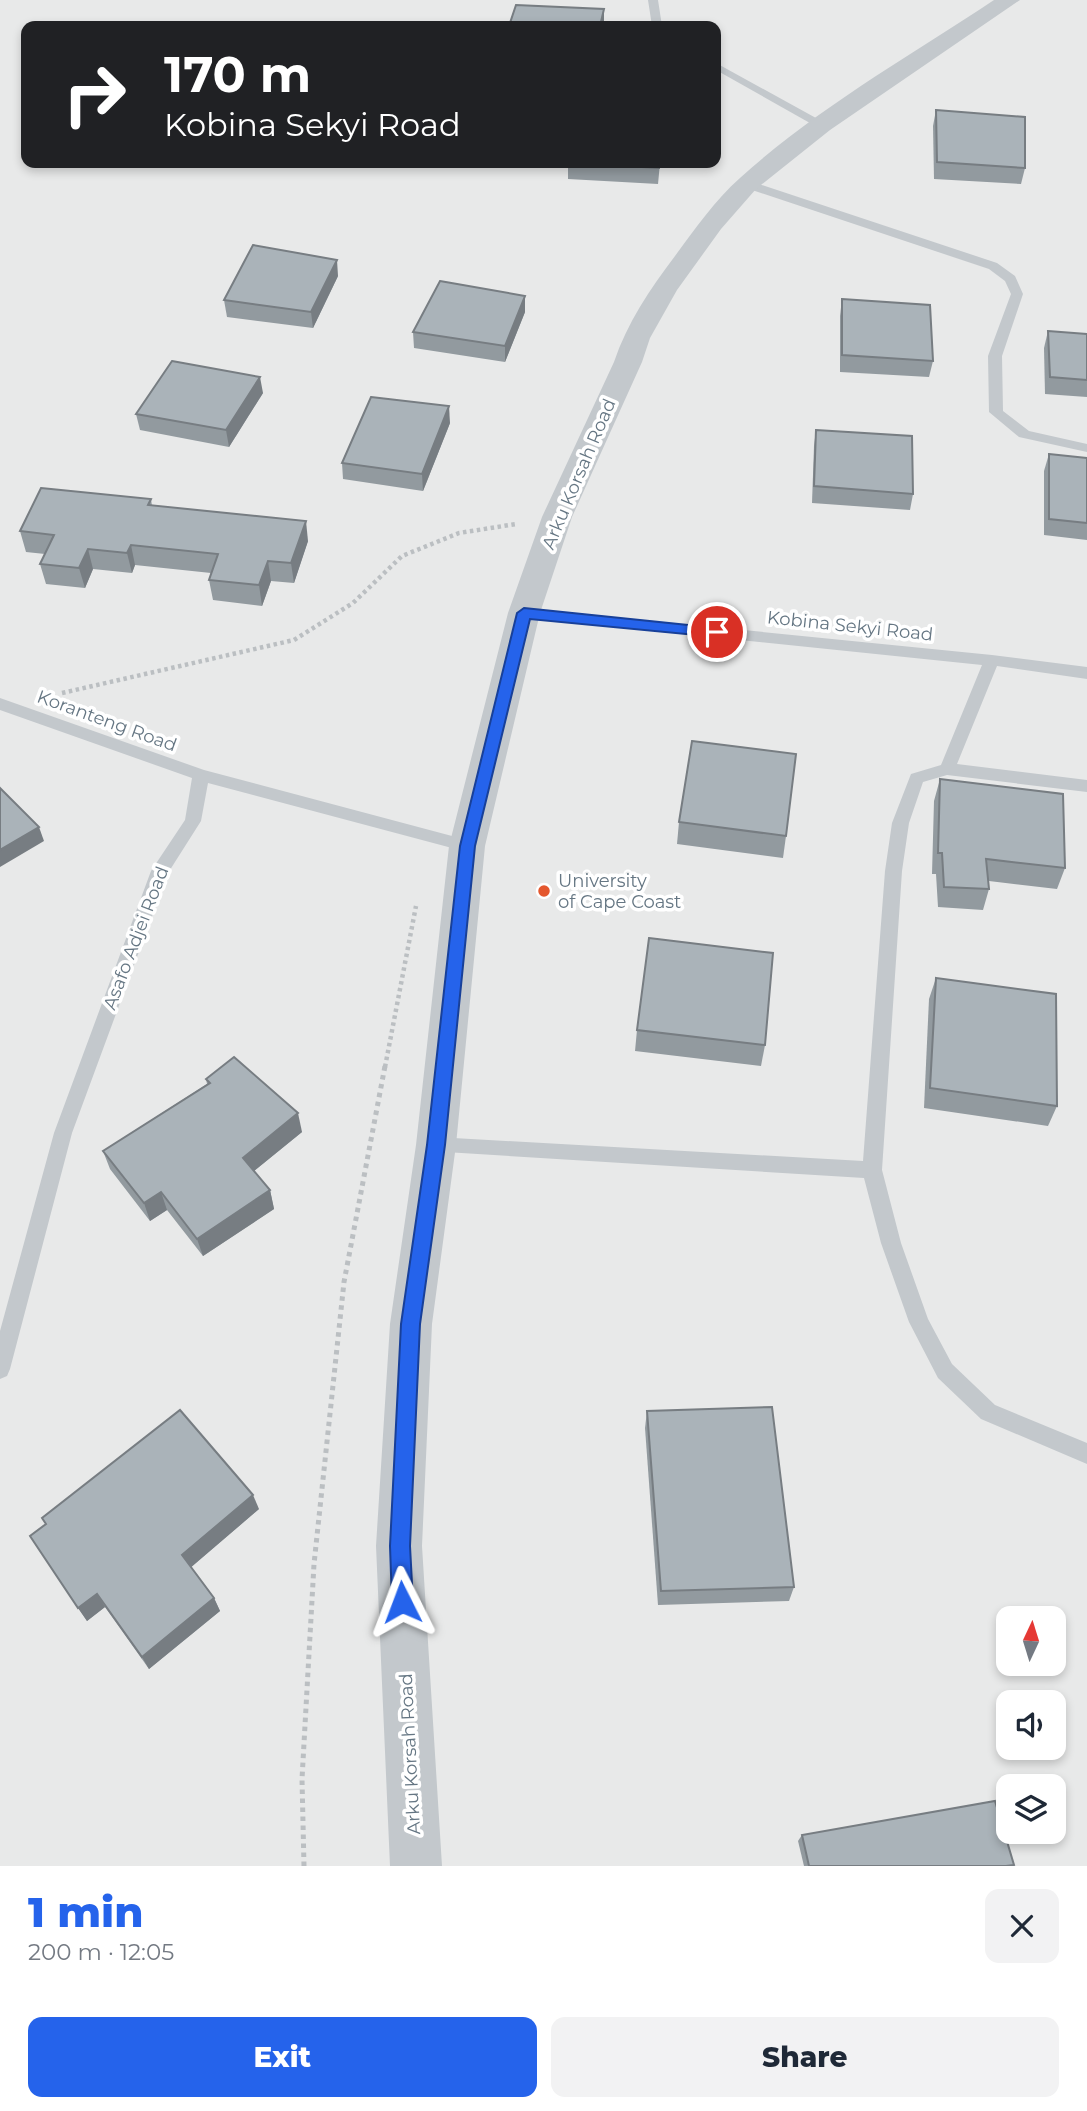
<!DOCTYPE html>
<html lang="en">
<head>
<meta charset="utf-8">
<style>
	body { margin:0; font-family:Montserrat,sans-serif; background:#f2f2f3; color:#1f2937; height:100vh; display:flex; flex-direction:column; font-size:26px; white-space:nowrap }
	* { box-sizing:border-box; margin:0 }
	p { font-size:23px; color:#747a83 }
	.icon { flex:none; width:38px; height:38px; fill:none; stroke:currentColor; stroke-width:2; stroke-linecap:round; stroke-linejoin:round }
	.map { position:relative; height:1866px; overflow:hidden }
	.sheet { display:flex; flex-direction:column; background:#fff; flex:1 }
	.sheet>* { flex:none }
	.banner { position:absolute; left:21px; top:21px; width:700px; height:147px; border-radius:14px; box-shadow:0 4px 10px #0003; background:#202124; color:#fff; overflow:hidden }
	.needle { width:46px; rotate:4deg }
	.tools { position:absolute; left:996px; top:1606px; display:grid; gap:14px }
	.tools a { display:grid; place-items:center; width:70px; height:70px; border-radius:14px; background:#fff; box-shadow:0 4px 10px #0003; font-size:35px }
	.pin { position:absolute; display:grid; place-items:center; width:60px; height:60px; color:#fff; margin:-30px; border:4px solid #fff; border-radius:50%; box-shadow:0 2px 7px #0007 }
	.me { position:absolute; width:77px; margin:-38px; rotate:357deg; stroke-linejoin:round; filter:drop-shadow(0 0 5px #0008) }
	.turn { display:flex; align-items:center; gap:24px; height:147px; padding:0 28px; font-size:32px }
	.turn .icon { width:91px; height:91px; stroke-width:2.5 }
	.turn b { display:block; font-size:49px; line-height:60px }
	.round { display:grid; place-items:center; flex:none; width:74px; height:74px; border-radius:14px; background:#f2f2f3 }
	.overview { display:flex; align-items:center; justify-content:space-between; height:119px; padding:0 28px }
	h1 { font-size:42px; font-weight:800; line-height:52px; color:#2563eb }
	.action { display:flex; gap:14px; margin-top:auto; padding:14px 28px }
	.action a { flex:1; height:80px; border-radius:14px; background:#2563eb; color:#fff; font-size:28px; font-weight:800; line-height:80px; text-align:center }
	.action a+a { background:#f2f2f3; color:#1f2937 }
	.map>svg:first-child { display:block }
</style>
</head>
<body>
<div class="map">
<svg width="1087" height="1866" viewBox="0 0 1087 1866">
	<rect width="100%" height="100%" fill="#fafaf8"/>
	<path fill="#e8e9e9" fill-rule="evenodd" d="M0,0H1087V1866H0ZM26,26H716V163H26ZM1008,1619H1054V1664H1008ZM1008,1703H1054V1748H1008ZM1008,1787H1054V1832H1008Z"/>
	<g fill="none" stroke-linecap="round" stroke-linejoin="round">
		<g stroke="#bbbfc2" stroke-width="4.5" stroke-dasharray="3.5 3.5" stroke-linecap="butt">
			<polyline points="62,693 294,640 353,603 402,556 459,533 516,524"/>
			<polyline points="385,1067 416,906"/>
		</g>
		<polyline stroke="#bbbfc2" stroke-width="5" stroke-dasharray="4.5 4.5" stroke-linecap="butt" points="304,1866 302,1779 314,1564 344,1282 385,1066"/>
		<g fill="#c3c8cc" fill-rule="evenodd">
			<polygon points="648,0 658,0 662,26 652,26"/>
			<polygon points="716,63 825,123 827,125 817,127 716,70"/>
			<polygon points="747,180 997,263 1015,276 1023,294 1002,356 1003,411 1029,431 1087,444 1087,452 1019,437 989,412 988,356 1011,294 1005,281 989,269 743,187 741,184"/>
			<polygon points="524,608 992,655 1087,667 1087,679 997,666 957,764 1087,780 1087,792 947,775 923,782 909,823 902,871 882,1170 901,1243 928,1319 952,1364 995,1405 1087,1443 1087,1464 981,1419 938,1378 909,1322 881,1243 864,1178 429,1151 426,1145 429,1139 436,1137 863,1161 885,871 892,823 911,774 941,765 982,665 519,617 516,613"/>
			<polygon points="0,698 204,770 467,840 473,841 475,846 473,851 467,852 208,783 201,821 168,873 72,1133 10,1369 7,1376 0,1379 0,1331 54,1133 151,871 185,820 192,778 0,710"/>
		</g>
		<path fill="#c3c8cc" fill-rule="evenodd" d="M994,0H1020L830,130L756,189L721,229L677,290L650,338L642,362L572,517L540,613L485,846L456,1145L432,1324L422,1546L442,1866H390L376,1546L390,1324L416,1145L449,846L508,613L542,517L614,362C627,323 650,289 675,256C695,229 715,200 740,178C816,109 908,57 994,0Z"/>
	</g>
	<g fill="#929a9f">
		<polygon points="936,110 1025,168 1021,184 934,179 933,126"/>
		<polygon points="568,163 660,163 658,184 568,179"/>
		<polygon points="338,276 313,328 227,317 224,300"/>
		<polygon points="842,299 933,361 929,377 840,372 840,316"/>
		<polygon points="525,312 505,362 414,348 413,332"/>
		<polygon points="1048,331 1087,334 1087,397 1045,394 1044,348"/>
		<polygon points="263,393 229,447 140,430 136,414"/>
		<polygon points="450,423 423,491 343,479 342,463"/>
		<polygon points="816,430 913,494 910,510 812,503 814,446"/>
		<polygon points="1049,454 1087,458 1087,540 1044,535 1044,471"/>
		<polygon points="151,499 152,506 308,541 294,583 271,581 262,606 213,600 209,580 211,573 135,565 132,573 93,569 85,588 46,584 40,564 45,554 26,552 20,531"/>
		<polygon points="940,779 1065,868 1057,889 989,881 989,889 983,910 938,907 936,874 932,874 934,801"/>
		<polygon points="679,822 786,836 783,858 677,844"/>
		<polygon points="936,978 1057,1106 1048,1126 924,1108 929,999"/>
		<polygon points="637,1030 765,1045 761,1066 635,1051"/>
		<polygon points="206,1079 302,1132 254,1171 270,1190 274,1209 203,1256 167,1210 150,1221 110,1169 103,1151 207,1084"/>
		<polygon points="647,1411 794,1587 789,1601 658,1605 645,1428"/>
		<polygon points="259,1509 191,1567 214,1598 220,1611 149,1669 105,1607 87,1621 30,1536"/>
		<polygon points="802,1835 1014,1865 1012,1866 804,1866 798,1841"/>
	</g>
	<g fill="#777d82">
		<polygon points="604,9 604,26 600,26"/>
		<polygon points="337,260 338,276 313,328 311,312"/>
		<polygon points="525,296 525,312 505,362 505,346"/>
		<polygon points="260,377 263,393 229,447 226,430"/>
		<polygon points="449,406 450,423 423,491 422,474"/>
		<polygon points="306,521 308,541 294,583 291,563"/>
		<polygon points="131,545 135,565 132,573 127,553"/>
		<polygon points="88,549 93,569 85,588 79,568"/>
		<polygon points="268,561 271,581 262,606 259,585"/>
		<polygon points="39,827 44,841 0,867 0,850"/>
		<polygon points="298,1113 302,1132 248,1176 243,1158"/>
		<polygon points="270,1190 274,1209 203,1256 197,1239"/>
		<polygon points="161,1192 167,1210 150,1221 144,1203"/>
		<polygon points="253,1495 259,1509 189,1569 182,1555"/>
		<polygon points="97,1594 105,1607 87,1621 78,1608"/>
		<polygon points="214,1598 220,1611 149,1669 142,1657"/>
	</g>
	<g fill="#aab3b9" stroke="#777d82" stroke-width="2">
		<polygon points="516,5 604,9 600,26 509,26"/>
		<polygon points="936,110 1025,117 1025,168 937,162"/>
		<polygon points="568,163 659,163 659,168"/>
		<polygon points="253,245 337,260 311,312 224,300"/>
		<polygon points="440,281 525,296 505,346 413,332"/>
		<polygon points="842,299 930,305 933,361 842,355"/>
		<polygon points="1048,331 1087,334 1087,380 1050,377"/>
		<polygon points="172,361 260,377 226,430 136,414"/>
		<polygon points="371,397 449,406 422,474 342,463"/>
		<polygon points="816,430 912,436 913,494 814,486"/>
		<polygon points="1049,454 1087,458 1087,523 1049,519"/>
		<polygon points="41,488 151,499 148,505 306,521 291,563 268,561 259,585 209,580 218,554 131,545 127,553 88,549 79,568 40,564 54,535 20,531"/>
		<polygon points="692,741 796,754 786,836 679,822"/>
		<polygon points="940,779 1063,794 1065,868 986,859 989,889 944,887 942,853 938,853"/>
		<polygon points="0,788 39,827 0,850"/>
		<polygon points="649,938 773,953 765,1045 637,1030"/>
		<polygon points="936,978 1056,994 1057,1106 930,1088"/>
		<polygon points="234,1057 298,1113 243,1158 270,1190 197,1239 161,1192 144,1203 103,1151 210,1083 206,1079"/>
		<polygon points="772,1407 794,1587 661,1591 647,1411"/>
		<polygon points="180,1410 253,1495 182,1555 214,1598 142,1657 97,1594 78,1608 30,1536 46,1524 42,1518"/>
		<polygon points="995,1801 1014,1865 1006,1866 809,1866 802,1835"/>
	</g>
	<polygon fill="#2563eb" stroke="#184099" stroke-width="2" points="524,608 717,628 724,632 717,637 530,619 475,846 445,1145 420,1324 410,1546 413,1602 410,1609 402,1612 395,1609 392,1602 390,1546 401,1324 427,1145 460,846 517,613"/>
	<circle fill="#e4572e" stroke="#fff" stroke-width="2.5" cx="544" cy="891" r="7"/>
	<g text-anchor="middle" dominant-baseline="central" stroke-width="7" stroke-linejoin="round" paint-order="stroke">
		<g font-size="18" fill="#657683" stroke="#fff">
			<text transform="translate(579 474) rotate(-67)">Arku Korsah Road</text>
			<text transform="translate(850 626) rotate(6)">Kobina Sekyi Road</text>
			<text transform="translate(107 721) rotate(20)">Koranteng Road</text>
			<text transform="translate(136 938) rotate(-69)">Asafo Adjei Road</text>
			<text transform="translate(410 1754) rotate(-93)">Arku Korsah Road</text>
		</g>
		<g font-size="18" fill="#657683" stroke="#fff" text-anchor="start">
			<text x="558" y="881">University<tspan x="558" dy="21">of Cape Coast</tspan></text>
		</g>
	</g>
</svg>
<div class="tools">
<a><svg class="needle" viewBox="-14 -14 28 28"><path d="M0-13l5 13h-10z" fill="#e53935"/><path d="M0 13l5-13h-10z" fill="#747a83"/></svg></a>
<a><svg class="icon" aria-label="sound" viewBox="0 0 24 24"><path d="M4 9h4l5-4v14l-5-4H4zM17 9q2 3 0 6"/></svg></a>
<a><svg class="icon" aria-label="layers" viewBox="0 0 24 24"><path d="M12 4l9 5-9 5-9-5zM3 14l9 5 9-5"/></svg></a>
</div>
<div class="pin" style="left:717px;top:632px;background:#d93025"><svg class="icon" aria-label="arrive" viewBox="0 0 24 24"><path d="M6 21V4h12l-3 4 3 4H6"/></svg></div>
<svg class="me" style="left:402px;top:1602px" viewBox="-20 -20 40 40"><path d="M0-17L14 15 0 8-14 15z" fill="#2563eb" stroke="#fff" stroke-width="4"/></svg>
<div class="banner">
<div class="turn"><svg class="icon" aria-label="right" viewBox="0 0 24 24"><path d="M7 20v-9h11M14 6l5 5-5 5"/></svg><div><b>170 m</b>Kobina Sekyi Road</div></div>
</div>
</div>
<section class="sheet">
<div class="overview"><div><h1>1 min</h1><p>200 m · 12:05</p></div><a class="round"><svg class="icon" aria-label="close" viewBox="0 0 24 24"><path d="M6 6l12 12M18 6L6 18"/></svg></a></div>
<div class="action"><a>Exit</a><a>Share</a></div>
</section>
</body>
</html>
